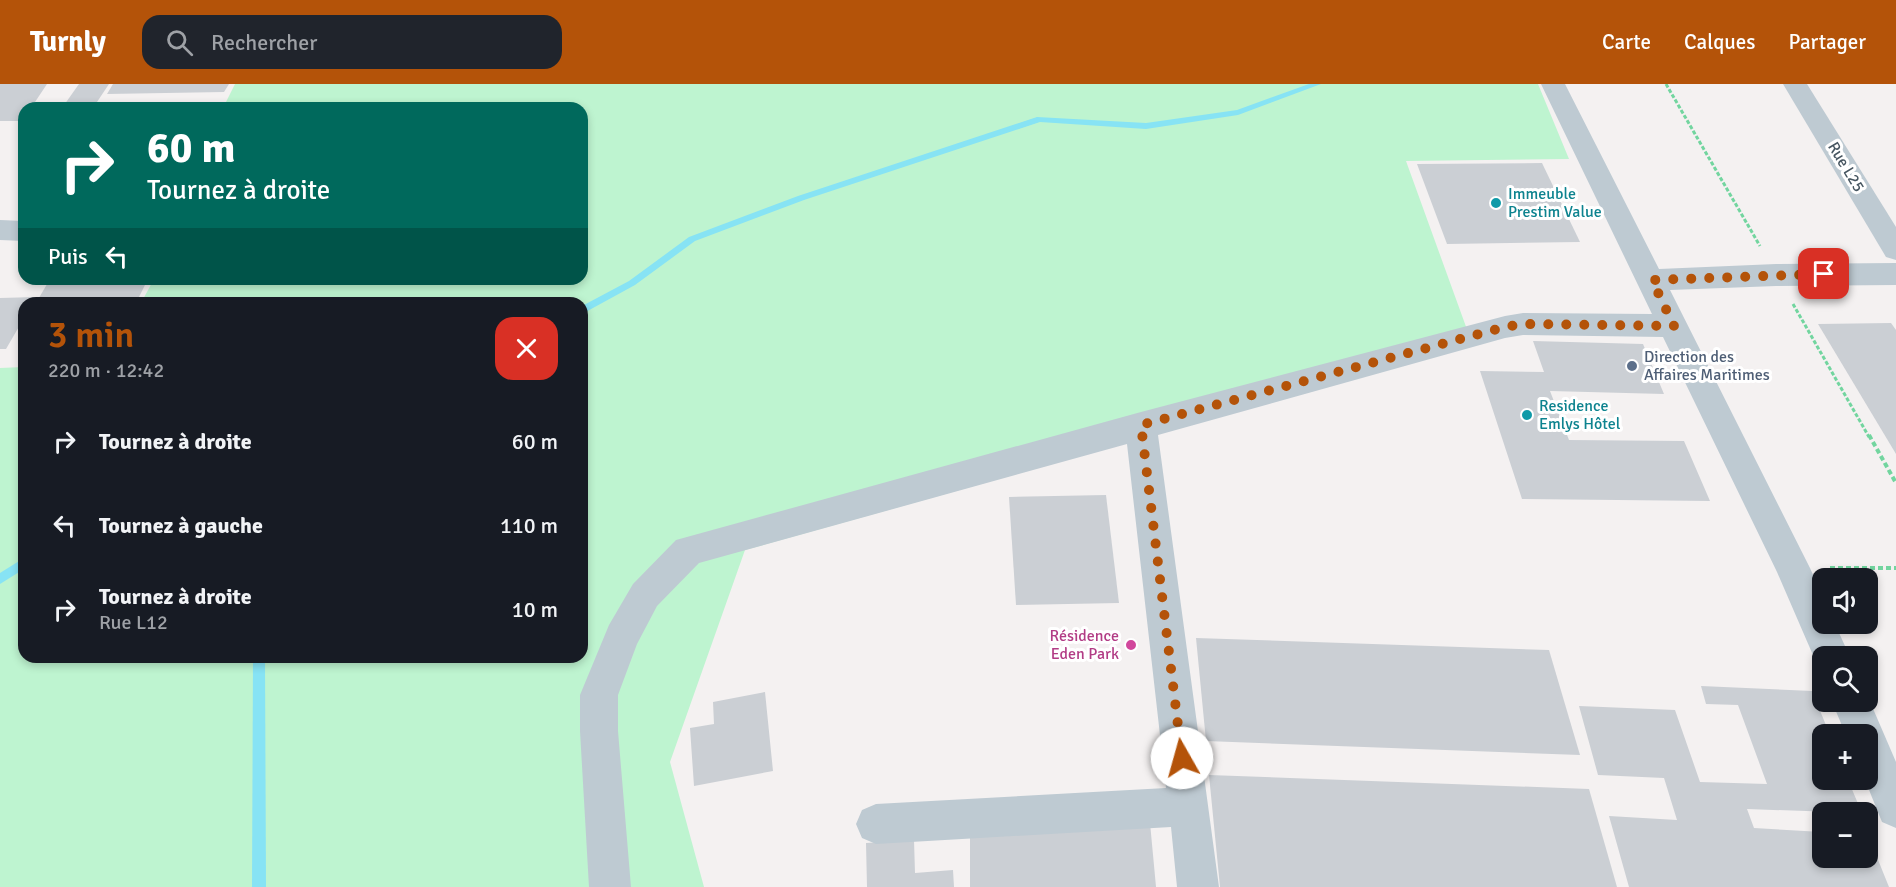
<!DOCTYPE html>
<html lang="fr">
<head>
<meta charset="utf-8">
<style>
	body { margin:0; font-family:Signika,sans-serif; background:#20242c; color:#f1f3f6; height:100vh; display:flex; flex-direction:column; font-size:22px; white-space:nowrap }
	* { box-sizing:border-box; margin:0 }
	p { font-size:20px; color:#9ea1a6 }
	.icon { flex:none; width:33px; height:33px; fill:none; stroke:currentColor; stroke-width:2; stroke-linecap:round; stroke-linejoin:round }
	.map { position:relative; flex:1; overflow:hidden }
	.details { position:absolute; left:18px; top:213px; width:570px; height:366px; display:flex; flex-direction:column; background:#171b24; border-radius:18px; box-shadow:0 3px 9px #0003 }
	.details>* { flex:none }
	.hud { position:absolute; left:18px; top:18px; width:570px; height:183px; border-radius:18px; box-shadow:0 3px 9px #0003; background:#00695c; color:#fff; overflow:hidden }
	.controls { position:absolute; left:1812px; top:484px; display:grid; gap:12px }
	.controls a { display:grid; place-items:center; width:66px; height:66px; border-radius:12px; background:#171b24; box-shadow:0 3px 9px #0003; font-size:30px }
	.pin { position:absolute; display:grid; place-items:center; width:51px; height:51px; color:#fff; margin:-26px; border-radius:12px; box-shadow:0 3px 9px #0006 }
	.me { position:absolute; width:66px; margin:-33px; rotate:353deg; stroke-linejoin:round; filter:drop-shadow(0 0 4px #0008) }
	.turn { display:flex; align-items:center; gap:21px; height:126px; padding:0 30px; font-size:27px }
	.turn .icon { width:78px; height:78px; stroke-width:2.5 }
	.turn b { display:block; font-size:42px; line-height:51px }
	.then { display:flex; align-items:center; height:57px; padding:0 30px; background:#0003; gap:12px; font-size:22px }
	.round { display:grid; place-items:center; flex:none; width:63px; height:63px; border-radius:18px; background:#20242c }
	.head { display:flex; align-items:center; justify-content:space-between; height:102px; padding:0 30px }
	h1 { font-size:36px; font-weight:600; line-height:45px; color:#b45309 }
	ul { padding:0; list-style:none }
	li { display:flex; align-items:center; gap:18px; height:84px; padding:0 30px }
	li div { flex:1 }
	li b { display:block; font-size:22px }
	li em { font-style:normal }
	header { display:flex; align-items:center; gap:36px; box-sizing:border-box; height:84px; padding:0 30px; background:#b45309; color:#fff }
	header strong { font-size:28px }
	nav { display:flex; gap:33px; margin-inline-start:auto; font-size:21px }
	.search { width:420px; height:54px; background:#20242c; display:flex; align-items:center; gap:15px; box-sizing:border-box; padding:0 21px; border-radius:18px; color:#9ea1a6; font-size:22px }
	.map>svg:first-child { display:block }
</style>
</head>
<body>
<header>
<strong>Turnly</strong>
<div class="search"><svg class="icon" aria-label="search" viewBox="0 0 24 24"><circle cx="10" cy="10" r="6"/><path d="M15 15l6 6"/></svg>Rechercher</div>
<nav><a>Carte</a><a>Calques</a><a>Partager</a></nav>
</header>
<div class="map">
<svg width="1896" height="803" viewBox="0 0 1896 803">
	<rect width="100%" height="100%" fill="#f4f1f1"/>
	<polygon fill="#bef4d0" points="235,0 1538,0 1569,75 1406,77 1473,262 745,466 670,678 704,803 0,803 0,284 24,283 24,573 582,573 582,219 141,219 154,195 582,195 582,24 223,24"/>
	<g fill="none" stroke-linecap="round" stroke-linejoin="round">
		<g fill="#87e3f4" fill-rule="evenodd">
			<polygon points="1309,0 1321,0 1238,31 1146,45 1040,38 804,116 695,157 635,201 582,230 582,222 629,197 689,153 798,112 1037,33 1146,39 1237,26"/>
			<polygon points="24,474 24,485 0,500 0,489"/>
			<polygon points="253,573 265,573 266,803 252,803"/>
		</g>
	</g>
	<g fill="#cbcfd4">
		<polygon points="0,0 47,0 31,24 24,24 22,37 0,37"/>
		<polygon points="79,0 109,0 93,24 62,24"/>
		<polygon points="113,0 229,0 224,8 107,10"/>
		<polygon points="1542,79 1580,158 1447,160 1417,80"/>
		<polygon points="50,195 148,195 137,217 36,219"/>
		<polygon points="36,213 32,219 24,219 24,234 6,265 0,265 0,214"/>
		<polygon points="1891,239 1896,246 1896,370 1818,240"/>
		<polygon points="1533,257 1643,260 1664,310 1550,307 1569,356 1684,357 1710,417 1522,415 1480,287 1544,288"/>
		<polygon points="1106,411 1119,519 1016,521 1009,413"/>
		<polygon points="1196,554 1549,566 1580,671 1206,657"/>
		<polygon points="1701,602 1812,607 1830,651 1822,651 1822,696 1848,696 1862,729 1747,725 1754,744 1822,748 1822,774 1868,774 1868,751 1889,803 1629,803 1609,732 1677,736 1664,694 1598,691 1579,622 1675,626 1700,698 1767,700 1738,621 1706,620"/>
		<polygon points="765,608 773,687 694,702 690,644 714,640 713,618"/>
		<polygon points="1209,691 1589,705 1617,803 1220,803"/>
		<polygon points="970,739 1150,739 1156,803 970,803"/>
		<polygon points="914,756 915,789 953,786 954,803 867,803 866,759"/>
	</g>
	<g fill="none" stroke-linecap="round" stroke-linejoin="round">
		<g stroke="#72d59f" stroke-width="3" stroke-dasharray="4 2" stroke-linecap="butt">
			<polyline points="1666,0 1760,162"/>
			<polyline points="1793,220 1869,353"/>
		</g>
		<g stroke="#72d59f" stroke-width="4" stroke-dasharray="5 3" stroke-linecap="butt">
			<polyline points="1869,351 1896,399"/>
			<polyline points="1830,484 1896,484"/>
		</g>
		<g fill="#becad2" fill-rule="evenodd">
			<polygon points="1541,0 1565,0 1659,185 1776,180 1896,179 1896,201 1776,202 1670,206 1810,484 1822,511 1822,540 1835,540 1850,573 1822,573 1822,586 1819,585 1777,488 1663,253 1523,251 1505,254 1158,351 1219,803 1177,803 1171,743 876,760 862,754 856,740 862,726 876,720 1166,704 1127,360 699,479 657,522 637,560 618,611 618,647 631,803 589,803 580,647 580,611 609,541 633,500 676,456 1141,328 1505,232 1523,229 1652,230"/>
			<polygon points="1783,0 1807,0 1896,143 1896,176 1886,173"/>
			<polygon points="0,136 24,137 24,157 0,156"/>
			<polygon points="1868,613 1896,678 1896,744 1882,738 1865,696 1868,696 1868,651 1846,651 1832,618 1868,618"/>
		</g>
	</g>
	<g fill="none" stroke-linecap="round" stroke-linejoin="round">
		<polyline stroke="#b45309" stroke-width="10" stroke-dasharray="0 18" points="1182,674 1141,341 1505,243 1523,240 1674,242 1652,196 1824,190"/>
	</g>
	<g fill="#0f9aa8" stroke="#fff" stroke-width="2">
		<circle cx="1496" cy="119" r="6"/>
		<circle cx="1527" cy="331" r="6"/>
	</g>
	<circle fill="#5c6f8a" stroke="#fff" stroke-width="2" cx="1632" cy="282" r="6"/>
	<circle fill="#d1479c" stroke="#fff" stroke-width="2" cx="1131" cy="561" r="6"/>
	<g text-anchor="middle" dominant-baseline="central" stroke-width="6" stroke-linejoin="round" paint-order="stroke">
		<g font-size="16" fill="#475661" stroke="#fff">
			<text transform="translate(1846 83) rotate(59)">Rue L25</text>
		</g>
		<g font-size="16" fill="#0d838f" stroke="#fff" text-anchor="start">
			<text x="1508" y="110">Immeuble<tspan x="1508" dy="18">Prestim Value</tspan></text>
			<text x="1539" y="322">Residence<tspan x="1539" dy="18">Emlys Hôtel</tspan></text>
		</g>
		<g font-size="16" fill="#4e5e75" stroke="#fff" text-anchor="start">
			<text x="1644" y="273">Direction des<tspan x="1644" dy="18">Affaires Maritimes</tspan></text>
		</g>
		<g font-size="16" fill="#b23c85" stroke="#fff" text-anchor="end">
			<text x="1119" y="552">Résidence<tspan x="1119" dy="18">Eden Park</tspan></text>
		</g>
	</g>
</svg>
<div class="controls">
<a><svg class="icon" aria-label="sound" viewBox="0 0 24 24"><path d="M4 9h4l5-4v14l-5-4H4zM17 9q2 3 0 6"/></svg></a>
<a><svg class="icon" aria-label="search" viewBox="0 0 24 24"><circle cx="10" cy="10" r="6"/><path d="M15 15l6 6"/></svg></a>
<a>+</a>
<a>−</a>
</div>
<div class="pin" style="left:1824px;top:190px;background:#d93025"><svg class="icon" aria-label="arrive" viewBox="0 0 24 24"><path d="M6 21V4h12l-3 4 3 4H6"/></svg></div>
<svg class="me" style="left:1182px;top:674px" viewBox="-20 -20 40 40"><circle r="19" fill="#fff"/><path d="M0-13L10 11 0 6-10 11z" fill="#b45309"/></svg>
<div class="hud">
<div class="turn"><svg class="icon" aria-label="right" viewBox="0 0 24 24"><path d="M7 20v-9h11M14 6l5 5-5 5"/></svg><div><b>60 m</b>Tournez à droite</div></div>
<div class="then">Puis<svg class="icon" aria-label="left" viewBox="0 0 24 24"><path d="M17 20v-9H6M10 6l-5 5 5 5"/></svg></div>
</div>
<section class="details">
<div class="head"><div><h1>3 min</h1><p>220 m · 12:42</p></div><a class="round" style="background:#d93025;color:#fff"><svg class="icon" aria-label="close" viewBox="0 0 24 24"><path d="M6 6l12 12M18 6L6 18"/></svg></a></div>
<ul>
<li><svg class="icon" aria-label="right" viewBox="0 0 24 24"><path d="M7 20v-9h11M14 6l5 5-5 5"/></svg><div><b>Tournez à droite</b></div><em>60 m</em></li>
<li><svg class="icon" aria-label="left" viewBox="0 0 24 24"><path d="M17 20v-9H6M10 6l-5 5 5 5"/></svg><div><b>Tournez à gauche</b></div><em>110 m</em></li>
<li><svg class="icon" aria-label="right" viewBox="0 0 24 24"><path d="M7 20v-9h11M14 6l5 5-5 5"/></svg><div><b>Tournez à droite</b><p>Rue L12</p></div><em>10 m</em></li>
</ul>
</section>
</div>
</body>
</html>
